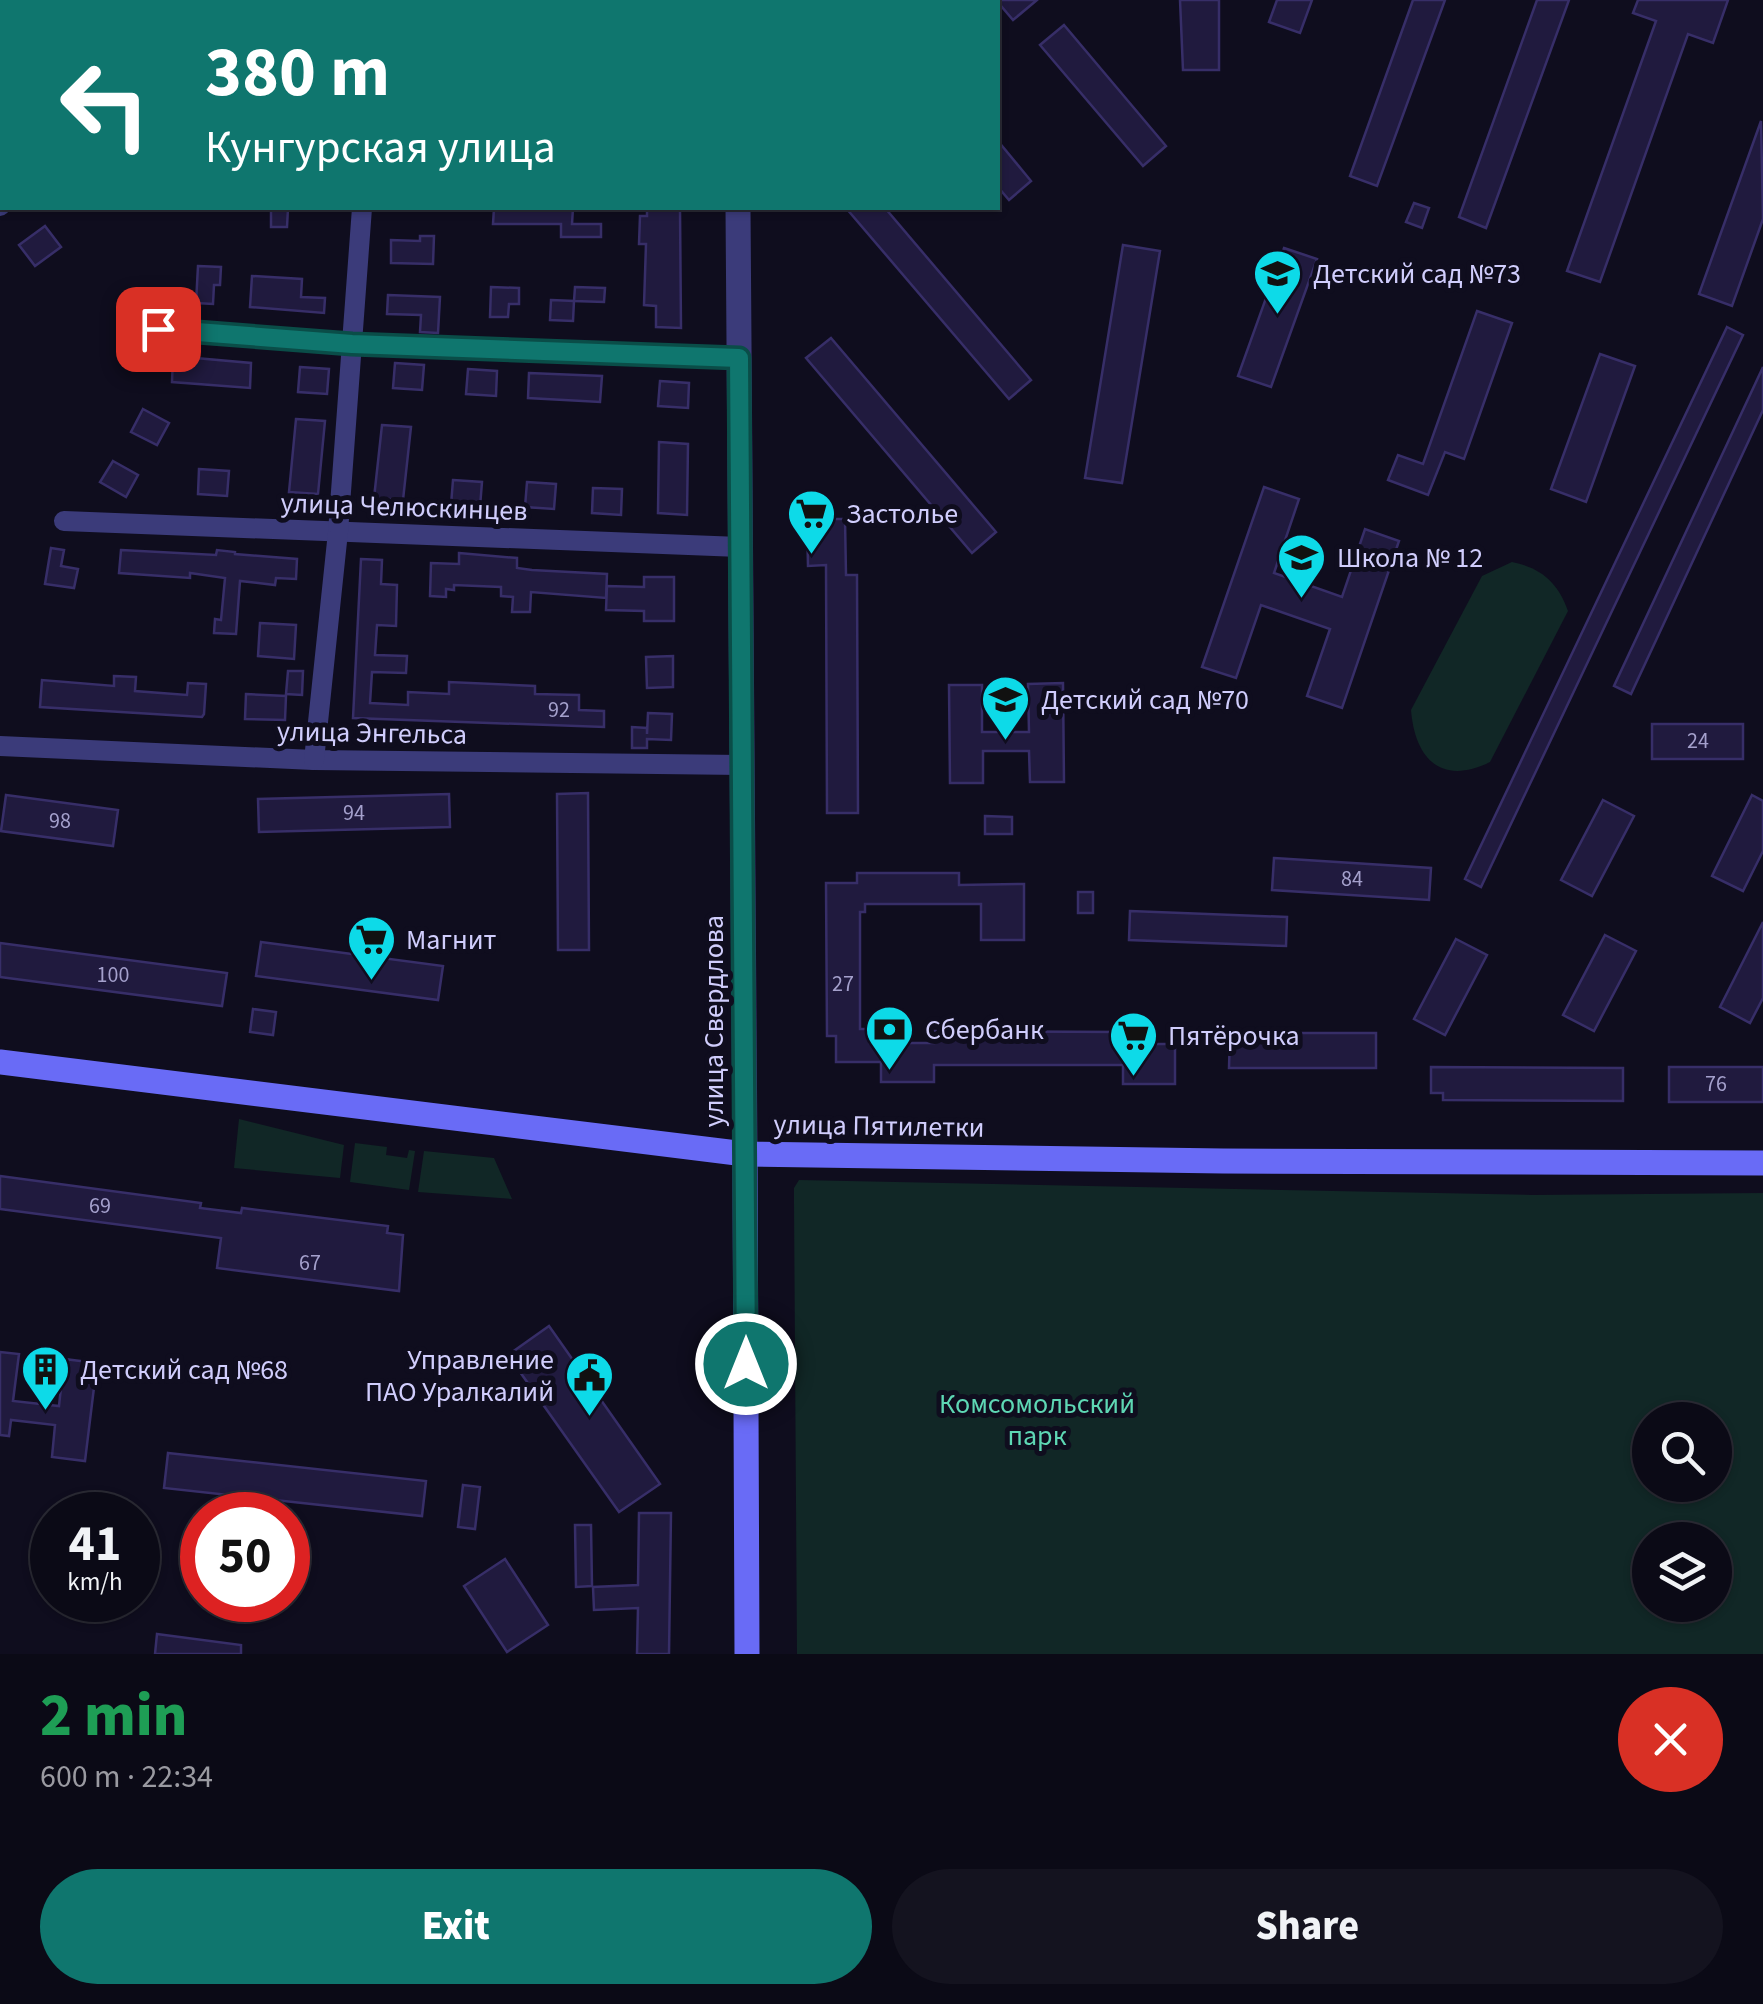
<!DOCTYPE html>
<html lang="en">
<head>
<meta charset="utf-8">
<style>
	body { margin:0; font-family:"Source Sans 3",sans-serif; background:#14131f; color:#f1f3f6; height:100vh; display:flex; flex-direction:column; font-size:38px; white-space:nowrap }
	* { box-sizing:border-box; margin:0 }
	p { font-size:32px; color:#9a9aa1 }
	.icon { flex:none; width:55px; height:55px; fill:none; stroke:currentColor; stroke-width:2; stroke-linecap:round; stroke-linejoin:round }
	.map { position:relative; height:1654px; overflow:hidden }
	.drawer { display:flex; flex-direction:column; background:#0b0a16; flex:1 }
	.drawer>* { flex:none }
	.guide { position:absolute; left:0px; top:0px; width:1000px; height:210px; box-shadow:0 2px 8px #0004,0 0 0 2px #2b2b35; background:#0f766e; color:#fff; overflow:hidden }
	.tools { position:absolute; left:1632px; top:1402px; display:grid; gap:20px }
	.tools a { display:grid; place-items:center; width:100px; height:100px; border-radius:50%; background:#0b0a16; box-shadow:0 2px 8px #0004,0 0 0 2px #2b2b35; font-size:50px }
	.speed { position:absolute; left:30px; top:1492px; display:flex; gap:20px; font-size:50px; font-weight:700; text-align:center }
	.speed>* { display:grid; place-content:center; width:130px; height:130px; border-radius:50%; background:#0b0a16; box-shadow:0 2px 8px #0004,0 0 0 2px #2b2b35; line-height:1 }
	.speed small { font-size:25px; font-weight:400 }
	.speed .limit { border:15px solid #d22; background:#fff; color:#111 }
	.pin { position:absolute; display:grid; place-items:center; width:85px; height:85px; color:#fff; margin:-42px; border-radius:20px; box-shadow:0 5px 15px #0006 }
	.me { position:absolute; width:110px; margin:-55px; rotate:0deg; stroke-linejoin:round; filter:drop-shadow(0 0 8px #0008) }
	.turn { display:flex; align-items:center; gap:35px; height:210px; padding:0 40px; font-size:45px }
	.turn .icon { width:130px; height:130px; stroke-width:2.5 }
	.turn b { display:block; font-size:70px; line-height:85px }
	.round { display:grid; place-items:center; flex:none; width:105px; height:105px; border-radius:52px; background:#14131f }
	.summary { display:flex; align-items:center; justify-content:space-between; height:170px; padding:0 40px }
	h1 { font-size:60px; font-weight:800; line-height:75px; color:#1e9e55 }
	.cta { display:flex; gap:20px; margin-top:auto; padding:20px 40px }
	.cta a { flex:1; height:115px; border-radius:60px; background:#0f766e; color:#fff; font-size:40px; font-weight:800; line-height:115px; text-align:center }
	.cta a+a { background:#14131f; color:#f1f3f6 }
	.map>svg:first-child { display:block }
</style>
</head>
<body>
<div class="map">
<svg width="1763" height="1654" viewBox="0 0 1763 1654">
	<rect width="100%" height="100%" fill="#0f0d1e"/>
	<g fill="#112726" fill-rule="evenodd">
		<path d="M1512,562C1542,568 1558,583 1568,611L1490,762C1441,786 1415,759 1411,710L1482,576Z"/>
		<polygon points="239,1119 344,1145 340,1178 234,1168"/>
		<polygon points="355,1143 387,1147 386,1155 407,1158 409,1150 415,1151 409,1190 350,1182"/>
		<polygon points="424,1151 494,1158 512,1199 418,1192"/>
		<path d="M799,1180L1533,1195L1763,1193V1654H797L794,1203V1188ZM1715,1420V1485H1650V1420ZM1715,1540V1605H1650V1540Z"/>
	</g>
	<g fill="#201a3e" stroke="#372e68" stroke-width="2.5">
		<polygon points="996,0 1037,0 1013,20"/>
		<polygon points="1180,0 1219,0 1219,70 1183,70"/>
		<polygon points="1277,0 1312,0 1300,33 1269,22"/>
		<polygon points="1413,0 1445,0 1377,186 1350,176"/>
		<polygon points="1537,0 1569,0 1486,228 1459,217"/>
		<polygon points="1638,0 1728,0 1713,43 1688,34 1600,282 1567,271 1656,21 1633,13"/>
		<polygon points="1064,25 1166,146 1143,166 1040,45"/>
		<polygon points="1761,121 1763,219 1732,306 1699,294"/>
		<polygon points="998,141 1031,181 1009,200 998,187"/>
		<polygon points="1414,203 1429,208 1422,228 1406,222"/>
		<polygon points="271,208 288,208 287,227 271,227"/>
		<polygon points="494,208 573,208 572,224 601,224 601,237 561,237 561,224 493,224"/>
		<polygon points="647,208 680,209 681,328 656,327 656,306 644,305 646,244 639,244 640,216 647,216"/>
		<polygon points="846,208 885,208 1031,380 1009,399"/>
		<polygon points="45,226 61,247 35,266 19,245"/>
		<polygon points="420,236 434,236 433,264 391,263 391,240 420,241"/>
		<polygon points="1123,245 1160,251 1122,483 1085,478"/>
		<polygon points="1284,248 1317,259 1271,387 1238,376"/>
		<polygon points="198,266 221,267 220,285 214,285 213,304 196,303"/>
		<polygon points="252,276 302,279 301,297 325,298 324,313 250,307"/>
		<polygon points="491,287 519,288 519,304 509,304 508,317 490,317"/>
		<polygon points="575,287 605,288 604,302 574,301"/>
		<polygon points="388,295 440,297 438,333 420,332 421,315 387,314"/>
		<polygon points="551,300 574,301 573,321 550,320"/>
		<polygon points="1477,311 1512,323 1464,459 1445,452 1428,495 1388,480 1398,455 1423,464"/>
		<polygon points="1727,327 1743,335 1481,887 1465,879"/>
		<polygon points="831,338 996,532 972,553 806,358"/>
		<polygon points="1600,354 1635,366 1586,502 1551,489"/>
		<polygon points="173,356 251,363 250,388 172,382"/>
		<polygon points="395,363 424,365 422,390 393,388"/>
		<polygon points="300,367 329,369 327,394 298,392"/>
		<polygon points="1763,367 1763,410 1631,694 1614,686"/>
		<polygon points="468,369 497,371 496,396 466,394"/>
		<polygon points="529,373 602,376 600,402 528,398"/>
		<polygon points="660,381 689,383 688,408 658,406"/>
		<polygon points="143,409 169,423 157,445 131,432"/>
		<polygon points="296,419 325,421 318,494 289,492"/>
		<polygon points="382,425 411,427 403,500 374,498"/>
		<polygon points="659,442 688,444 687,515 658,513"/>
		<polygon points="113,461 138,475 126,497 100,482"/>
		<polygon points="199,469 229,471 227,496 198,494"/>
		<polygon points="453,480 482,482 480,507 451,505"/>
		<polygon points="527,482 556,484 554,509 525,507"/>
		<polygon points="1264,487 1299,499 1274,573 1342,597 1365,529 1399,541 1342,708 1307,696 1330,629 1261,605 1236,678 1202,667"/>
		<polygon points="593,488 622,489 621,515 592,513"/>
		<polygon points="807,519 845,519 846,575 857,575 858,813 827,813 826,565 808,566"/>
		<polygon points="51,548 64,550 61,566 78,569 74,588 45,584"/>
		<polygon points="121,550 216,555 217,550 235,552 235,554 297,559 296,579 276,578 275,585 240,581 236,634 214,633 215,619 221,620 225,578 190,573 190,578 119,573"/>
		<polygon points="459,553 517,558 517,568 532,570 607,574 606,598 531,592 530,612 512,612 513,597 501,596 501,587 454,585 454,590 446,589 446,597 430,596 431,563 459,564"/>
		<polygon points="361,559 382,560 381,584 397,585 396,626 377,625 375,655 407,656 406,673 372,672 370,703 408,705 408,692 449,694 449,682 535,686 535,694 579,695 579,710 604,711 604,727 353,718"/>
		<polygon points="644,577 674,577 674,621 644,621 644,611 606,610 607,586 644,587"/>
		<polygon points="260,623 296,625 294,659 258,656"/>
		<polygon points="673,656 673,687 647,688 646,657"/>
		<polygon points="288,671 303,671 302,695 286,694"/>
		<polygon points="114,676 136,677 135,691 187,695 188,683 206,684 204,714 202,717 40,707 42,680 114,686"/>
		<polygon points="1063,683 1064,782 1030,782 1029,751 983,751 983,783 950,783 949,685 982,685 982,732 1029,732 1028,684"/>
		<polygon points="246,694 286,696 285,720 245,719"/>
		<polygon points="648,713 672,714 671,740 647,739 647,748 632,748 632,727 647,728 647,734"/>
		<rect x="1652" y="724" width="91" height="35"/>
		<polygon points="588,793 589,950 558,950 557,794"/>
		<polygon points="449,794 450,827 259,832 258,799"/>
		<polygon points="6,795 118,810 113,846 1,831"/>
		<polygon points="1752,795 1763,801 1763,851 1743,891 1712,876"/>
		<polygon points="1603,800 1634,816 1592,896 1561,880"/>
		<polygon points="985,816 1012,817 1012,834 985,834"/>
		<polygon points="1274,858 1431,868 1429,900 1272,890"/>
		<polygon points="857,873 959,873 959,885 1024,884 1024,940 981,940 981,904 865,904 865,912 860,912 860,1029 870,1029 870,1043 934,1043 934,1031 1123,1032 1123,1044 1175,1044 1175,1084 1123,1084 1123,1065 934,1065 934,1082 881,1082 881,1062 836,1062 836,1036 827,1036 826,883 857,883"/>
		<rect x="1078" y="892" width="15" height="21"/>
		<polygon points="1130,911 1287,917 1286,946 1129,940"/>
		<polygon points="1763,922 1763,998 1750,1023 1720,1007"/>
		<polygon points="1605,935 1636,951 1594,1031 1563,1015"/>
		<polygon points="1456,939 1487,955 1445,1035 1414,1019"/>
		<polygon points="261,942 443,966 438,1000 256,976"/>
		<polygon points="0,943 227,973 222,1006 0,977"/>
		<polygon points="253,1009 276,1012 273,1035 250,1032"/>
		<polygon points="1230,1033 1376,1033 1376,1068 1229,1068"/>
		<polygon points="1431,1067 1623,1068 1623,1101 1443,1100 1443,1093 1431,1093"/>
		<rect x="1669" y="1067" width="94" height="35"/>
		<polygon points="0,1176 201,1203 200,1208 241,1213 242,1208 388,1226 387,1233 403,1235 399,1291 217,1268 221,1238 0,1209"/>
		<polygon points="549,1326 660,1484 619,1512 508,1355"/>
		<polygon points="0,1352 19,1354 13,1401 59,1406 64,1359 97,1363 85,1461 52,1457 55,1425 11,1420 9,1436 0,1435"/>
		<polygon points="168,1453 426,1481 422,1516 164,1488"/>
		<polygon points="463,1485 480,1487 475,1529 458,1527"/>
		<polygon points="639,1513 671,1513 669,1654 637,1654 638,1608 594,1610 593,1587 638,1585"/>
		<polygon points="575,1525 591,1525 592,1586 576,1587"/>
		<polygon points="505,1559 548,1625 507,1652 464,1586"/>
		<polygon points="157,1634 241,1645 241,1654 155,1654"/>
	</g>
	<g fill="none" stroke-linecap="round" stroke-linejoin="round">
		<g stroke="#3b3b7a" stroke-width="20">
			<polyline points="154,0 156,2"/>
			<polyline points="267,2 270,0"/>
			<polyline points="377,2 377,0"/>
			<polyline points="0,120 2,123"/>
			<polyline points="0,206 2,204"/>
			<polyline points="158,329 352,343 739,359"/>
			<polyline points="64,521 740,547"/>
			<polyline points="0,746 314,760 742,765"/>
			<polyline points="314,760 338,532 362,208"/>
		</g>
		<g stroke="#3b3b7a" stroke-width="25">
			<polyline points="736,0 736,2"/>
			<polyline points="738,208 745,1154"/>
		</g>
		<g stroke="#696bf6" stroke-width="25">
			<polyline points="0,1062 745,1154 1223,1161 1763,1163"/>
			<polyline points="745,1154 747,1654"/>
		</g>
	</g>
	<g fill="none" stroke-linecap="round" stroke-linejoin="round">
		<defs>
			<polyline id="route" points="158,329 352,344 739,358 746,1364"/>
		</defs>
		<use href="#route" stroke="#0a4d48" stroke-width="25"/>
		<use href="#route" stroke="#0f766e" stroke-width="18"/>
	</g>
	<defs>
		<symbol id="school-pin" viewBox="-11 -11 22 30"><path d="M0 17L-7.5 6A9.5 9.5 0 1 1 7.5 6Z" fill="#0ddae8" stroke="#0f0d1e"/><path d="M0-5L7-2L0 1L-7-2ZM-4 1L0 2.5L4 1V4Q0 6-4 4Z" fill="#111"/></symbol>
		<symbol id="supermarket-pin" viewBox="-11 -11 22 30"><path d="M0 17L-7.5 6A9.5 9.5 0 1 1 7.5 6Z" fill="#0ddae8" stroke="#0f0d1e"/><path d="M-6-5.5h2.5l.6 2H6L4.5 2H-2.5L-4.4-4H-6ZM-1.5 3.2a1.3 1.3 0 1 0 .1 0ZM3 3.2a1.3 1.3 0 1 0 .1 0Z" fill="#111"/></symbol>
		<symbol id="bank-pin" viewBox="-11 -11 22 30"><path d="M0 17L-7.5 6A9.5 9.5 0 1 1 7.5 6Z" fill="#0ddae8" stroke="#0f0d1e"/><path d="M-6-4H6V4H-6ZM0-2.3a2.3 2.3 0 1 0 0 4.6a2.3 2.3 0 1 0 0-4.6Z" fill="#111"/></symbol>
		<symbol id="building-pin" viewBox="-11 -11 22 30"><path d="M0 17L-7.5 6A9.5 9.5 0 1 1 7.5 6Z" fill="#0ddae8" stroke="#0f0d1e"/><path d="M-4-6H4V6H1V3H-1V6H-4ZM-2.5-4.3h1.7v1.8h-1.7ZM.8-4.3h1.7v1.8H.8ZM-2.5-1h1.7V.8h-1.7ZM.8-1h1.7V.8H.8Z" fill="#111"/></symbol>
		<symbol id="civic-pin" viewBox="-11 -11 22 30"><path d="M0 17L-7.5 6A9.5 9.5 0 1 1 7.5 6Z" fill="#0ddae8" stroke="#0f0d1e"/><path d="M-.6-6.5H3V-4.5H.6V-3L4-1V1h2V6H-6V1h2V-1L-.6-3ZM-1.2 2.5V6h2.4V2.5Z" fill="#111"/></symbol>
	</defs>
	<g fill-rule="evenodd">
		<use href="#school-pin" x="1250" y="246" width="55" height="75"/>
		<use href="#supermarket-pin" x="784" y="486" width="55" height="75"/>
		<use href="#school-pin" x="1274" y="530" width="55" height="75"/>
		<use href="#school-pin" x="978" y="672" width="55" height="75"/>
		<use href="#supermarket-pin" x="344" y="912" width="55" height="75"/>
		<use href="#bank-pin" x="862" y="1002" width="55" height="75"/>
		<use href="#supermarket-pin" x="1106" y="1008" width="55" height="75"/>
		<use href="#building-pin" x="18" y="1342" width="55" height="75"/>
		<use href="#civic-pin" x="562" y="1348" width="55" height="75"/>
	</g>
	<g text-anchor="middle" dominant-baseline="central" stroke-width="10" stroke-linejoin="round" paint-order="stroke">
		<g font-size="22" fill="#a4a0cc">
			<text x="559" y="710">92</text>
			<text x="1698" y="741">24</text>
			<text x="354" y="813">94</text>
			<text x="60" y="821">98</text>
			<text x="1352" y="879">84</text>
			<text x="113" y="975">100</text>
			<text x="843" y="984">27</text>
			<text x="1716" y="1084">76</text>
			<text x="100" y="1206">69</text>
			<text x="310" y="1263">67</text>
		</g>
		<g font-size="28" fill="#d0cdfc" stroke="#0f0d1e" text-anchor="start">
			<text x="1313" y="274">Детский сад №73</text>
			<text x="846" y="514">Застолье</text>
			<text x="1337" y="558">Школа № 12</text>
			<text x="1041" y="700">Детский сад №70</text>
			<text x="406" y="940">Магнит</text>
			<text x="925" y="1030">Сбербанк</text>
			<text x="1168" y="1036">Пятёрочка</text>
			<text x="554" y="1360" text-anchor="end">Управление<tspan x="554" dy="32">ПАО Уралкалий</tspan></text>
			<text x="80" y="1370">Детский сад №68</text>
		</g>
		<g font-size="28" fill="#d0cdfc" stroke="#0f0d1e">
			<text transform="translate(404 507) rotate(2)">улица Челюскинцев</text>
			<text transform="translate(372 733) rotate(1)">улица Энгельса</text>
			<text transform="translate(714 1021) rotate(-90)">улица Свердлова</text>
			<text transform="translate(879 1126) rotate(1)">улица Пятилетки</text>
		</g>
		<g font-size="28" fill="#5ed7b4" stroke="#0f0d1e">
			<text x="1037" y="1404">Комсомольский<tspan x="1037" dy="32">парк</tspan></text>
		</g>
	</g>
</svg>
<div class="tools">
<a><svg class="icon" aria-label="search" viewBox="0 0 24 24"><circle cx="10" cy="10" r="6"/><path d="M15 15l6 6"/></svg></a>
<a><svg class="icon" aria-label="layers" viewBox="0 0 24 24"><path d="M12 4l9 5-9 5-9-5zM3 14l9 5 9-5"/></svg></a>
</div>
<div class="speed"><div>41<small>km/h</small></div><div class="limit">50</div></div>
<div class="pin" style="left:158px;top:329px;background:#d93025"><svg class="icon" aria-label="arrive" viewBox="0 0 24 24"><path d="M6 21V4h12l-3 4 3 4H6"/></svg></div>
<svg class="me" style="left:746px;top:1364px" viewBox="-20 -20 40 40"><circle r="17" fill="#0f766e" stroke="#fff" stroke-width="3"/><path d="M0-11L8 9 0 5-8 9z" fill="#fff"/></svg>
<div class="guide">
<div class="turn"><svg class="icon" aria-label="left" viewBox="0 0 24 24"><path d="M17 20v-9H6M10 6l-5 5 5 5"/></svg><div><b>380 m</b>Кунгурская улица</div></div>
</div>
</div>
<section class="drawer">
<div class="summary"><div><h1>2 min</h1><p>600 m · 22:34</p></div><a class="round" style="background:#d93025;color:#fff"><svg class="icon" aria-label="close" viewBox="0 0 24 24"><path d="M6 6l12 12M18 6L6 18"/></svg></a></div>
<div class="cta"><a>Exit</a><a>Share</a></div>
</section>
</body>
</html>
